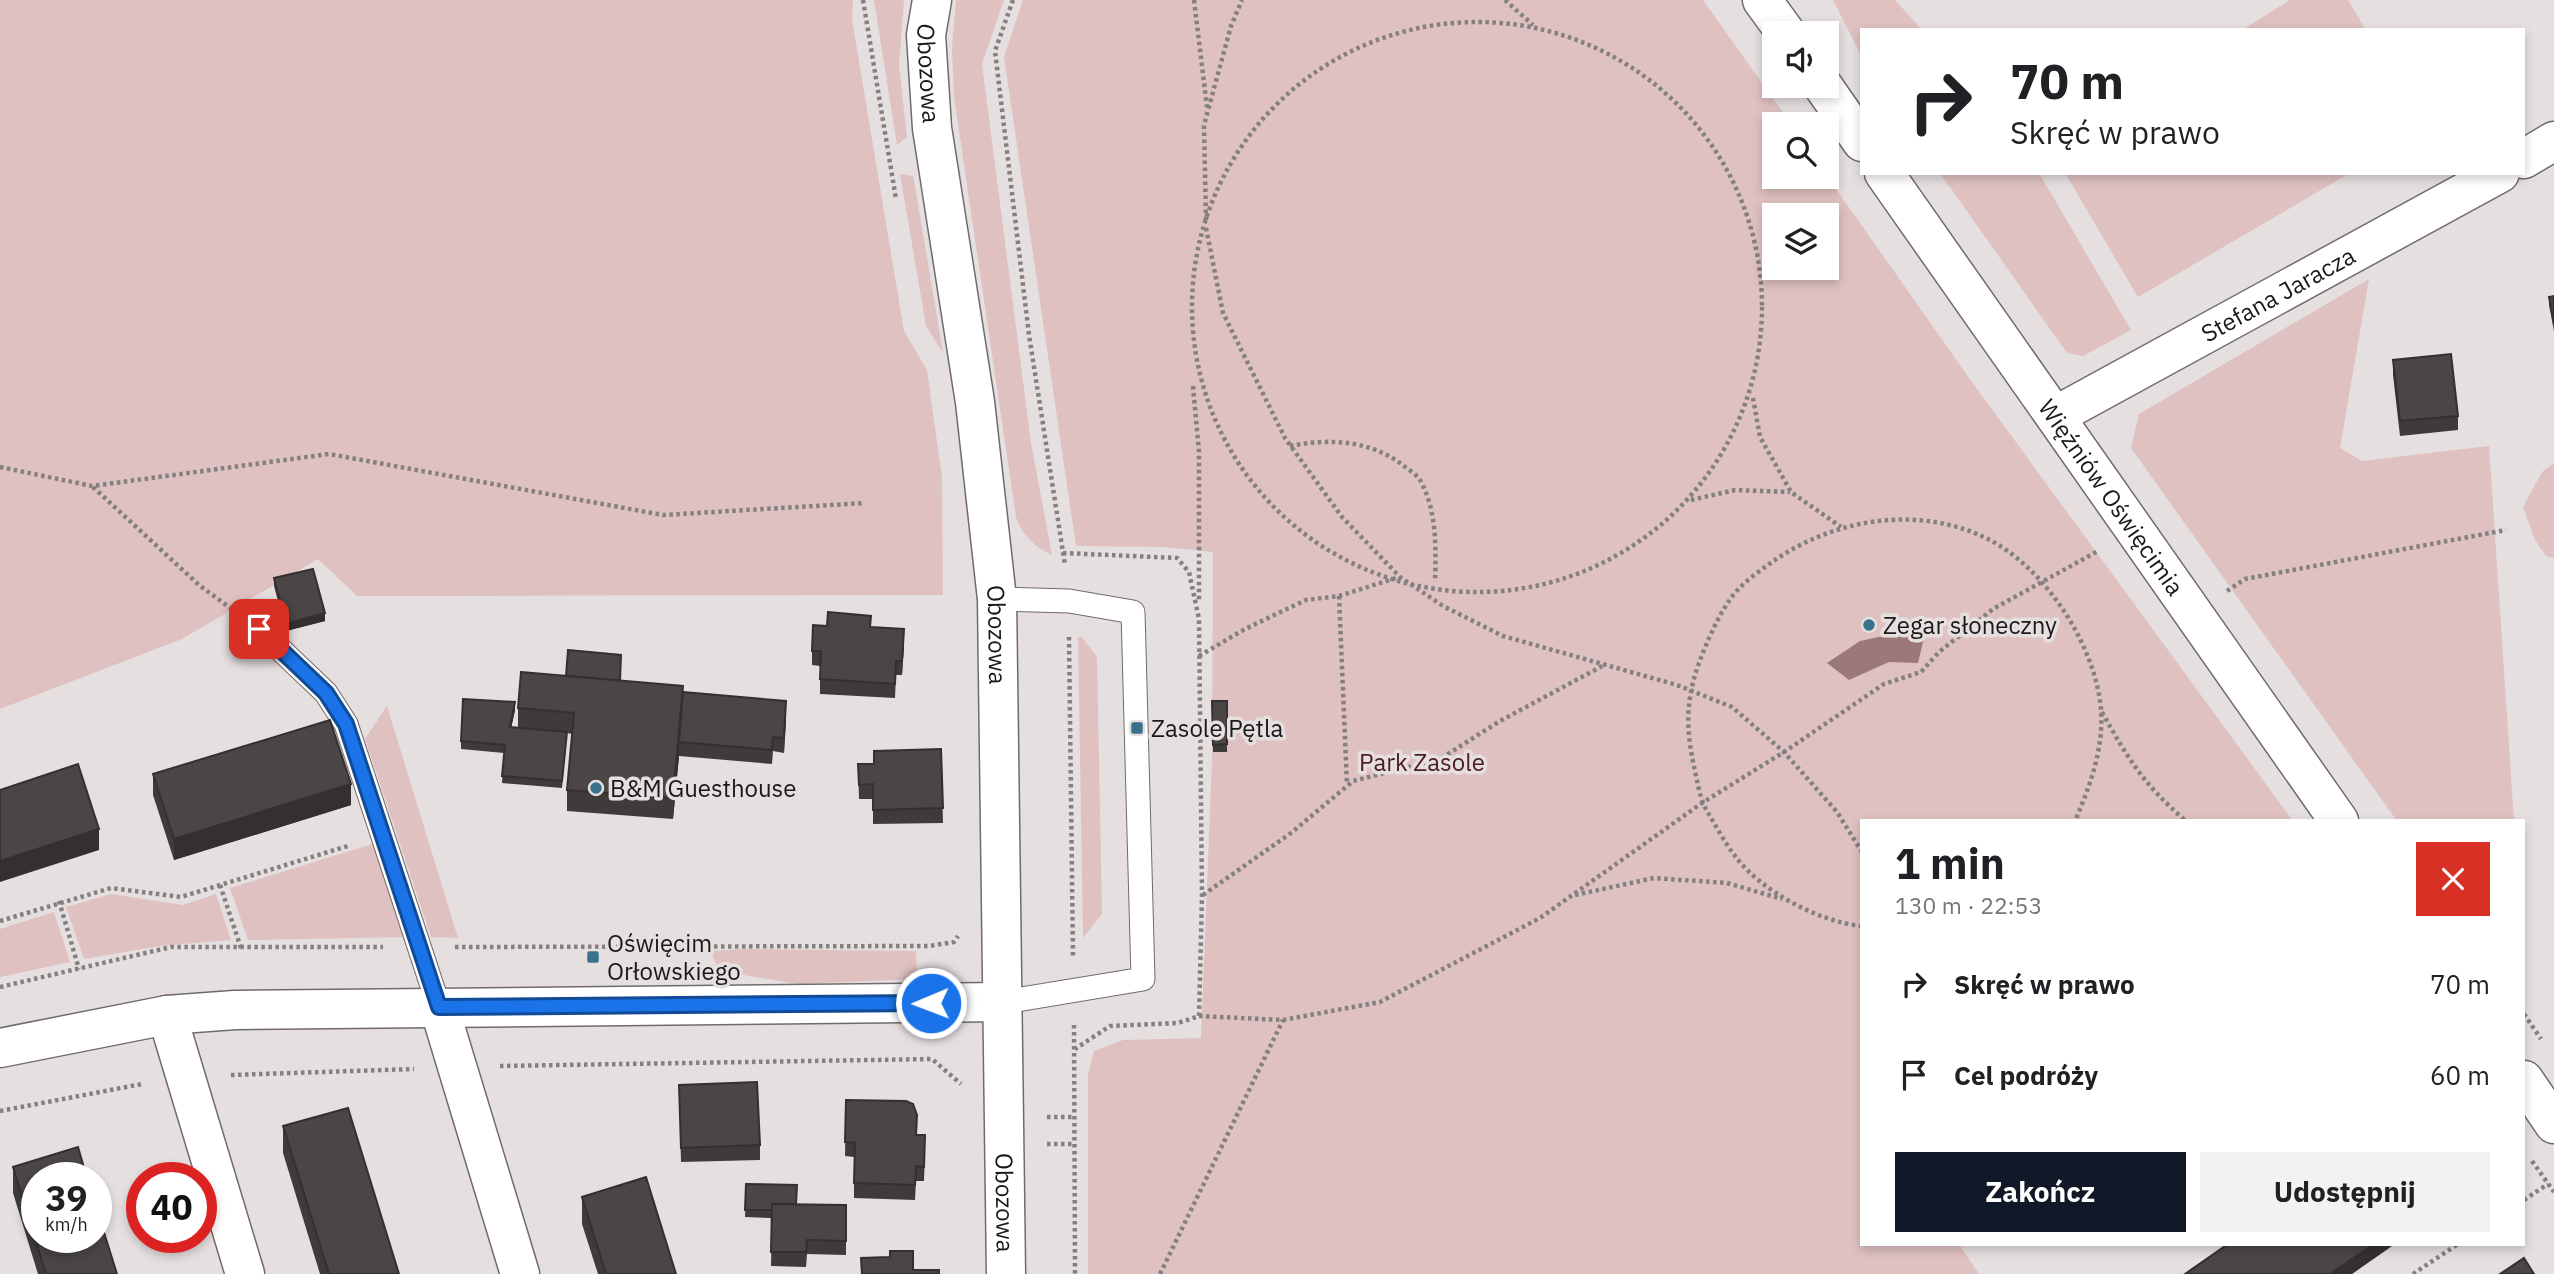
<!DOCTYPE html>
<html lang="pl">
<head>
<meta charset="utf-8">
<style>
	body { margin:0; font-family:"IBM Plex Sans",sans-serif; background:#f2f2f2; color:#202124; height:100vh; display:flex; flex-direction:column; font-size:26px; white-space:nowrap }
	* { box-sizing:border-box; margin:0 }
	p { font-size:23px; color:#757577 }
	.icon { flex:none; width:38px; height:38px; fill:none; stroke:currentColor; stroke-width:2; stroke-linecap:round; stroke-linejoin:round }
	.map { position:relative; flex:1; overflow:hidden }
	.side { position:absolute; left:1860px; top:819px; width:665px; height:427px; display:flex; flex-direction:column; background:#fff; border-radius:0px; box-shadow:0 4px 10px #0003 }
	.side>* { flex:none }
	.hud { position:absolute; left:1860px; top:28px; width:665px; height:147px; border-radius:0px; box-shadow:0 4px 10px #0003; background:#fff; color:#202124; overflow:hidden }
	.buttons { position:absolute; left:1762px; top:21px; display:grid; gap:14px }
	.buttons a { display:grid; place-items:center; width:77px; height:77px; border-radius:0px; background:#fff; box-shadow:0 4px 10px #0003; font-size:35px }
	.speed { position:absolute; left:21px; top:1162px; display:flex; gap:14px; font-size:35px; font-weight:700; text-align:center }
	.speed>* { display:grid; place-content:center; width:91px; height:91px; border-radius:50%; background:#fff; box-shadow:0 4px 10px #0003; line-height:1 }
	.speed small { font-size:18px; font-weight:400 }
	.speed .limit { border:10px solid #d22; background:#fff; color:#111 }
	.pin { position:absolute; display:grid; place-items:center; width:60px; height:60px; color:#fff; margin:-30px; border-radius:14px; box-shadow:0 4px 10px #0006 }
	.me { position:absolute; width:77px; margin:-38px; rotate:269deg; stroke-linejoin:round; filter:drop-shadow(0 0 5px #0008) }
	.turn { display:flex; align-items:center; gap:24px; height:147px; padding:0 35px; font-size:32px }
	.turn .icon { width:91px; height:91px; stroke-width:2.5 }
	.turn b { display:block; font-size:49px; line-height:60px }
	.round { display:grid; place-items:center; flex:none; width:74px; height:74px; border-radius:0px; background:#f2f2f2 }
	.overview { display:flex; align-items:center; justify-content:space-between; height:119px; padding:0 35px }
	h1 { font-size:42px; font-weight:700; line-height:52px }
	.button { display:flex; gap:14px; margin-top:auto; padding:14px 35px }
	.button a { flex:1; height:80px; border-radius:0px; background:#111827; color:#fff; font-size:28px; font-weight:700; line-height:80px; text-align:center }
	.button a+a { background:#f2f2f2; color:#202124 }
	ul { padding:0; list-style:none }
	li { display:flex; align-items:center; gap:21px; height:91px; padding:0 35px }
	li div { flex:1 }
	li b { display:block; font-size:26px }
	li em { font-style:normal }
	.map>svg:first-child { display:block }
</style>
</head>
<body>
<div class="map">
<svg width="2554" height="1274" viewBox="0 0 2554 1274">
	<rect width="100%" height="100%" fill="#e6dfdf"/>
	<g fill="#dfc1c1" fill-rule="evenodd">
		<polygon points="0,0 853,0 852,19 904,331 927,370 942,478 943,595 357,596 318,559 182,639 0,709"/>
		<polygon points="874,0 904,0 899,65 907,137 897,145"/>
		<path d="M956,0H1004L982,64L1031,443L1052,555C1036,548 1021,534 1016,517L954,97L952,48Z"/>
		<path d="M1023,0H1703L1791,124H1774V177L1827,176L1969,378L2293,821H1862V1244H1959L1979,1274H1088V1074L1094,1051L1123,1040L1201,1038L1212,760L1213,552L1164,547L1076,546L1004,57ZM1774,215H1827V268H1774Z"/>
		<polygon points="1833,0 1895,0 1922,30 1862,30 1862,57"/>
		<polygon points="2290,0 2348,0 2366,30 2242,30"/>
		<polygon points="1940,173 2039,173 2131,330 2083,356 2067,353"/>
		<polygon points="2065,173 2350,173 2138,297"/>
		<polygon points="900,174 913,176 914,180 943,353 926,326"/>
		<polygon points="2369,279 2340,448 2362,461 2489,446 2514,821 2397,821 2131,448 2139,414"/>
		<polygon points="2554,463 2554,558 2546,556 2535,540 2523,507 2542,472"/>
		<polygon points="1081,636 1097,657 1102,914 1083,938 1078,638"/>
		<polygon points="387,706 458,938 431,937 365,739"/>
		<polygon points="376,843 408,937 248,940 230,888"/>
		<polygon points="111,894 183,905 216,894 231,940 160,946 84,959 66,907"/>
		<polygon points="54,912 70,962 0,977 0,929"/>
		<polygon points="745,949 916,951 917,979 797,984 720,971 710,951"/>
	</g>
	<polygon fill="#9c7979" points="1893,634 1924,638 1918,663 1889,662 1849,680 1827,663 1860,641"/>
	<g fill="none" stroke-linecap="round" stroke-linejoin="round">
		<defs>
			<g id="service">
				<polyline points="997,599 1069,601 1133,612 1143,979 1004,1002"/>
				<polyline points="259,629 326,693 346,724 439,1007"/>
			</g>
			<g id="minor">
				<polyline points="2524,159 2554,141"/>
				<path id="s1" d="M2055,416L2500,173"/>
				<polyline points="439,1007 520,1274"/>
				<polyline points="167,1015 245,1274"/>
			</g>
			<g id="tertiary">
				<path id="s2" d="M932,0L926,35L932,128L975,402L997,599L1006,1274"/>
				<polyline points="1762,0 1786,33"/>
				<polyline points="1823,86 1862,142"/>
				<path id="s3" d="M1884,173L2339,821"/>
				<polyline points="0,1048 167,1015 235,1010 1004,1002"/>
				<polyline points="2524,1080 2554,1124"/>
			</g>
		</defs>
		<use href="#service" stroke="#706b6a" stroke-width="25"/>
		<use href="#minor" stroke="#706b6a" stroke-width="41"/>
		<use href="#tertiary" stroke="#706b6a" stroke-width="41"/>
		<g stroke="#858080" stroke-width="4.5" stroke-dasharray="3.5 3.5" stroke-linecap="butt">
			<polyline points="863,0 896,199"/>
			<polyline points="1013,0 995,51 1029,335 1065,565"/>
			<polyline points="1194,0 1207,107"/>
			<polyline points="1505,0 1533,25"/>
			<circle cx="1477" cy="307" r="285"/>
			<polyline points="1768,72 1774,81"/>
			<polyline points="1206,220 1204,125 1231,26 1242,0"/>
			<polyline points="1206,228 1223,313 1285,438 1342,517 1400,577 1443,606 1503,636 1677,685 1732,707 1784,752 1837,812 1862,852"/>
			<polyline points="1193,386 1199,452 1199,601"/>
			<polyline points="1753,398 1760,437 1791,492 1841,527"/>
			<path d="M1290,446C1329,438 1371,440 1404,466C1409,470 1416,474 1420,480C1437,510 1436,548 1435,582"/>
			<polyline points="0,467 92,486 329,454 663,515 865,503"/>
			<polyline points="93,487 199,585 233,610"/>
			<polyline points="1691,500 1735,490 1790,492"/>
			<polyline points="1063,553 1177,558 1189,572 1199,619 1202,895 1199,1016 1178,1023 1110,1026 1075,1049"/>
			<polyline points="2227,591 2245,579 2506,530"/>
			<polyline points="1339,596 1347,785"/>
			<polyline points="1069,637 1073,957"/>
			<polyline points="1199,656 1245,629 1306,600 1339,596 1399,577"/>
			<path d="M2102,712C2128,759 2144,785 2186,821"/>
			<polyline points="220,885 241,948"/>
			<polyline points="1203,895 1291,833 1353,781 1440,759 1500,721 1606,664"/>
			<polyline points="1575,895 1654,878 1727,883 1782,899"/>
			<polyline points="59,901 79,969"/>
			<polyline points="0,921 111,888 181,897 351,845"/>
			<path d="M1862,926C1819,922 1761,891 1735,856C1725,843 1716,826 1707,811C1700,799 1698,785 1695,771C1686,732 1685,701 1699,663C1707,642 1716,620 1729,601C1739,585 1757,573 1772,562C1833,519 1918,504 1988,539C2045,568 2095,644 2101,709C2104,748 2090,786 2075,821"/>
			<polyline points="455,947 929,946 954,942 958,936"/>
			<polyline points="0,987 171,947 383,947"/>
			<polyline points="2524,1014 2541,1039"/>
			<polyline points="1199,1016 1283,1020 1380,1002 1540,918 1702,803 1784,752 1884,684 1921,672 1939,652 1993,609 2098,551"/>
			<polyline points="1074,1025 1075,1274"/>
			<polyline points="500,1066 932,1059 961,1084"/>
			<polyline points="231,1075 414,1069"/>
			<polyline points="0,1111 142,1084"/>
			<polyline points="1047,1117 1074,1117"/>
			<polyline points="1047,1144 1075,1144"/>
			<polyline points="2532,1161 2554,1192"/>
			<polyline points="2524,1200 2548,1184"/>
			<polyline points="1160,1274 1283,1020"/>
			<polyline points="2413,1274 2458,1244"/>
		</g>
		<use href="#service" stroke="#fff" stroke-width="23"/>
		<use href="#minor" stroke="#fff" stroke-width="38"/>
		<use href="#tertiary" stroke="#fff" stroke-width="38"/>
	</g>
	<g fill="#403b3b">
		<polygon points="2554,296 2554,331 2549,305 2549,297"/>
		<polygon points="2393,360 2458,416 2458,430 2400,436 2393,375"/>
		<polygon points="274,578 325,621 286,631 274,586"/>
		<polygon points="827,626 871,627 904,644 902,675 896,675 895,698 820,694 820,666 812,665 812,651"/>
		<polygon points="620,681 683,692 786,715 784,753 773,751 772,764 679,756 673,819 567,811 567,790 572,734 567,733 562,788 502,783 504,753 461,749 461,741 515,710 511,727 518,727 518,708"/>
		<polygon points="1212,701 1227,701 1227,752 1213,752"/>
		<polygon points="941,749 943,823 873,824 873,799 859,799 858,764 874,764"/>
		<polygon points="153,774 351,805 174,860 153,795"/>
		<polygon points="679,1085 760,1145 760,1160 681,1162"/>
		<polygon points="846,1100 917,1135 925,1150 924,1181 916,1181 915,1200 854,1198 854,1157 845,1156"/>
		<polygon points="283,1126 399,1274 320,1274 283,1153"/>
		<polygon points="13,1167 117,1274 38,1274 13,1193"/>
		<polygon points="746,1184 796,1204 846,1205 846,1255 807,1254 806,1267 771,1266 772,1218 745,1217"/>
		<polygon points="582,1197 676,1274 598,1274 582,1224"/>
	</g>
	<g fill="#343030">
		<polygon points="325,613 325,621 286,631 286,624"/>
		<polygon points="904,629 904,644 902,675 902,661"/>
		<polygon points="683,686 683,707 679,742 679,756 673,819 673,798"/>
		<polygon points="786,701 786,715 784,753 784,738"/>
		<polygon points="515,702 515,710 510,734 510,727"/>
		<polygon points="351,784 351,805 174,860 174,839"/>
		<polygon points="99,829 99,850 0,882 0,861"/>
		<polygon points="2374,1244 2395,1244 2352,1274 2330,1274"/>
	</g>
	<g fill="#4b4545" stroke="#343030" stroke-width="2">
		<polygon points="2554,296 2554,324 2549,297"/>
		<polygon points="2451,354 2458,416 2400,421 2393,360"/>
		<polygon points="313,569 325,613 286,624 274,578"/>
		<polygon points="828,612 871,616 870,627 904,629 902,661 896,661 895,684 820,679 821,651 812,651 813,625 827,626"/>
		<polygon points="568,650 621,655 620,681 566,676"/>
		<polygon points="521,672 683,686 673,798 567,790 574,713 518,708"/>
		<polygon points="683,692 786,701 784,738 773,737 772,750 679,742"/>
		<polygon points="463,699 515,702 510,727 567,732 562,781 502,776 505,745 461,741"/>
		<polygon points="1212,701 1227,701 1227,744 1213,745"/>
		<polygon points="330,720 351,784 174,839 153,774"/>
		<polygon points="941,749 943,808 873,810 873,784 859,785 858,764 874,764 874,751"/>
		<polygon points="78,764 99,829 0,861 0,790"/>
		<polygon points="757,1082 760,1145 681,1148 679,1085"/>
		<polygon points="846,1100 906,1101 913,1104 917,1115 916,1135 925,1135 924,1167 916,1166 915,1185 854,1183 855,1143 845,1142"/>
		<polygon points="348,1108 399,1274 329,1274 283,1126"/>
		<polygon points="78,1147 87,1178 37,1178 37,1237 96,1237 96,1207 117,1274 46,1274 13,1167"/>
		<polygon points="646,1177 676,1274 606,1274 582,1197"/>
		<polygon points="746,1184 797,1185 796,1204 772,1204 772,1210 745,1210"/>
		<polygon points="772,1204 846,1205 846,1241 807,1240 806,1252 771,1252"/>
		<polygon points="2228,1244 2374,1244 2330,1274 2185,1274"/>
		<polygon points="890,1251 913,1251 913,1270 939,1270 939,1274 862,1274 861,1258 890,1257"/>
		<polygon points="2524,1258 2534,1274 2500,1274"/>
	</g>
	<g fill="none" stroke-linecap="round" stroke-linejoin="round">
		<defs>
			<polyline id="route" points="259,629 326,693 346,724 439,1007 931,1003"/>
		</defs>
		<use href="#route" stroke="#114b97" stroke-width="18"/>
		<use href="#route" stroke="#1a73e8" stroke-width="12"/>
	</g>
	<g fill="#38728b" stroke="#e6dfdf" stroke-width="2.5">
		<circle cx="1869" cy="625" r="7"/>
		<rect x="1130" y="721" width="14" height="14" rx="3.5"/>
		<circle cx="596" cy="788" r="7"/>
		<rect x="586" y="950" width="14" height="14" rx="3.5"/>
	</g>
	<g text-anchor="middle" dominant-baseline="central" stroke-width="7" stroke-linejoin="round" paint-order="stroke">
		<g font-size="24" fill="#1a1818" stroke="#e6dfdf">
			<text stroke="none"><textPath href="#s2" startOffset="74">Obozowa</textPath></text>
			<text stroke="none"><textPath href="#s1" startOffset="254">Stefana Jaracza</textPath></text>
			<text stroke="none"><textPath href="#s3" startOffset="396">Więźniów Oświęcimia</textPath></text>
			<text stroke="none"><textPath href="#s2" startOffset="640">Obozowa</textPath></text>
			<text stroke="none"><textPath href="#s2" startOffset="1208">Obozowa</textPath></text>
		</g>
		<g font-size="24" fill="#1a1818" stroke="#e6dfdf" text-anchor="start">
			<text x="1883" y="625">Zegar słoneczny</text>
			<text x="1151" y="728">Zasole Pętla</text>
			<text x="610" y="788">B&amp;M Guesthouse</text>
			<text x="607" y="943">Oświęcim<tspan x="607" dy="28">Orłowskiego</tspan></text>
		</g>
		<g font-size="24" fill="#4c1c1f" stroke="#e6dfdf">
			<text x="1422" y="762">Park Zasole</text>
		</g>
	</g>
</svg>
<div class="buttons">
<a><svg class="icon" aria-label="sound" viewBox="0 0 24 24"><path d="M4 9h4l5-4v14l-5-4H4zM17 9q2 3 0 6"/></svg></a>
<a><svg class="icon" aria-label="search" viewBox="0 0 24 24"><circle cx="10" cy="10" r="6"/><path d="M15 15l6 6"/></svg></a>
<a><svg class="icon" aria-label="layers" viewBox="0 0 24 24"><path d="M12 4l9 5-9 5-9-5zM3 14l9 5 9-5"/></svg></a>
</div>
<div class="speed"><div>39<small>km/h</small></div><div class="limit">40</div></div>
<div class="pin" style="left:259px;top:629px;background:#d93025"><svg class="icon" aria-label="arrive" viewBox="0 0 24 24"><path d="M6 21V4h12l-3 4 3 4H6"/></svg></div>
<svg class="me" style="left:931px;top:1003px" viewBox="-20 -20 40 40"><circle r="17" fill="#1a73e8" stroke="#fff" stroke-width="3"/><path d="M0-11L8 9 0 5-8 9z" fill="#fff"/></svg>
<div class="hud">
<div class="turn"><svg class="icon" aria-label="right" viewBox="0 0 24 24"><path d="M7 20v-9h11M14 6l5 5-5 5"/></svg><div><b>70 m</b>Skręć w prawo</div></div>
</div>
<section class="side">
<div class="overview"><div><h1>1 min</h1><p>130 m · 22:53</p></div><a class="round" style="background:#d93025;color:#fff"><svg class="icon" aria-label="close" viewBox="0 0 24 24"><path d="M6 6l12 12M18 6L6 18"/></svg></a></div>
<ul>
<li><svg class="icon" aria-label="right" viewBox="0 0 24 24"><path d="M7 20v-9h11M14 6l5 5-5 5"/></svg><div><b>Skręć w prawo</b></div><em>70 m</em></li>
<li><svg class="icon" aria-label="arrive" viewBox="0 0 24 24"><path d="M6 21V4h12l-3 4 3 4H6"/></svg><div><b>Cel podróży</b></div><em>60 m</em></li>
</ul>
<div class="button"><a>Zakończ</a><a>Udostępnij</a></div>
</section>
</div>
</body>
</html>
